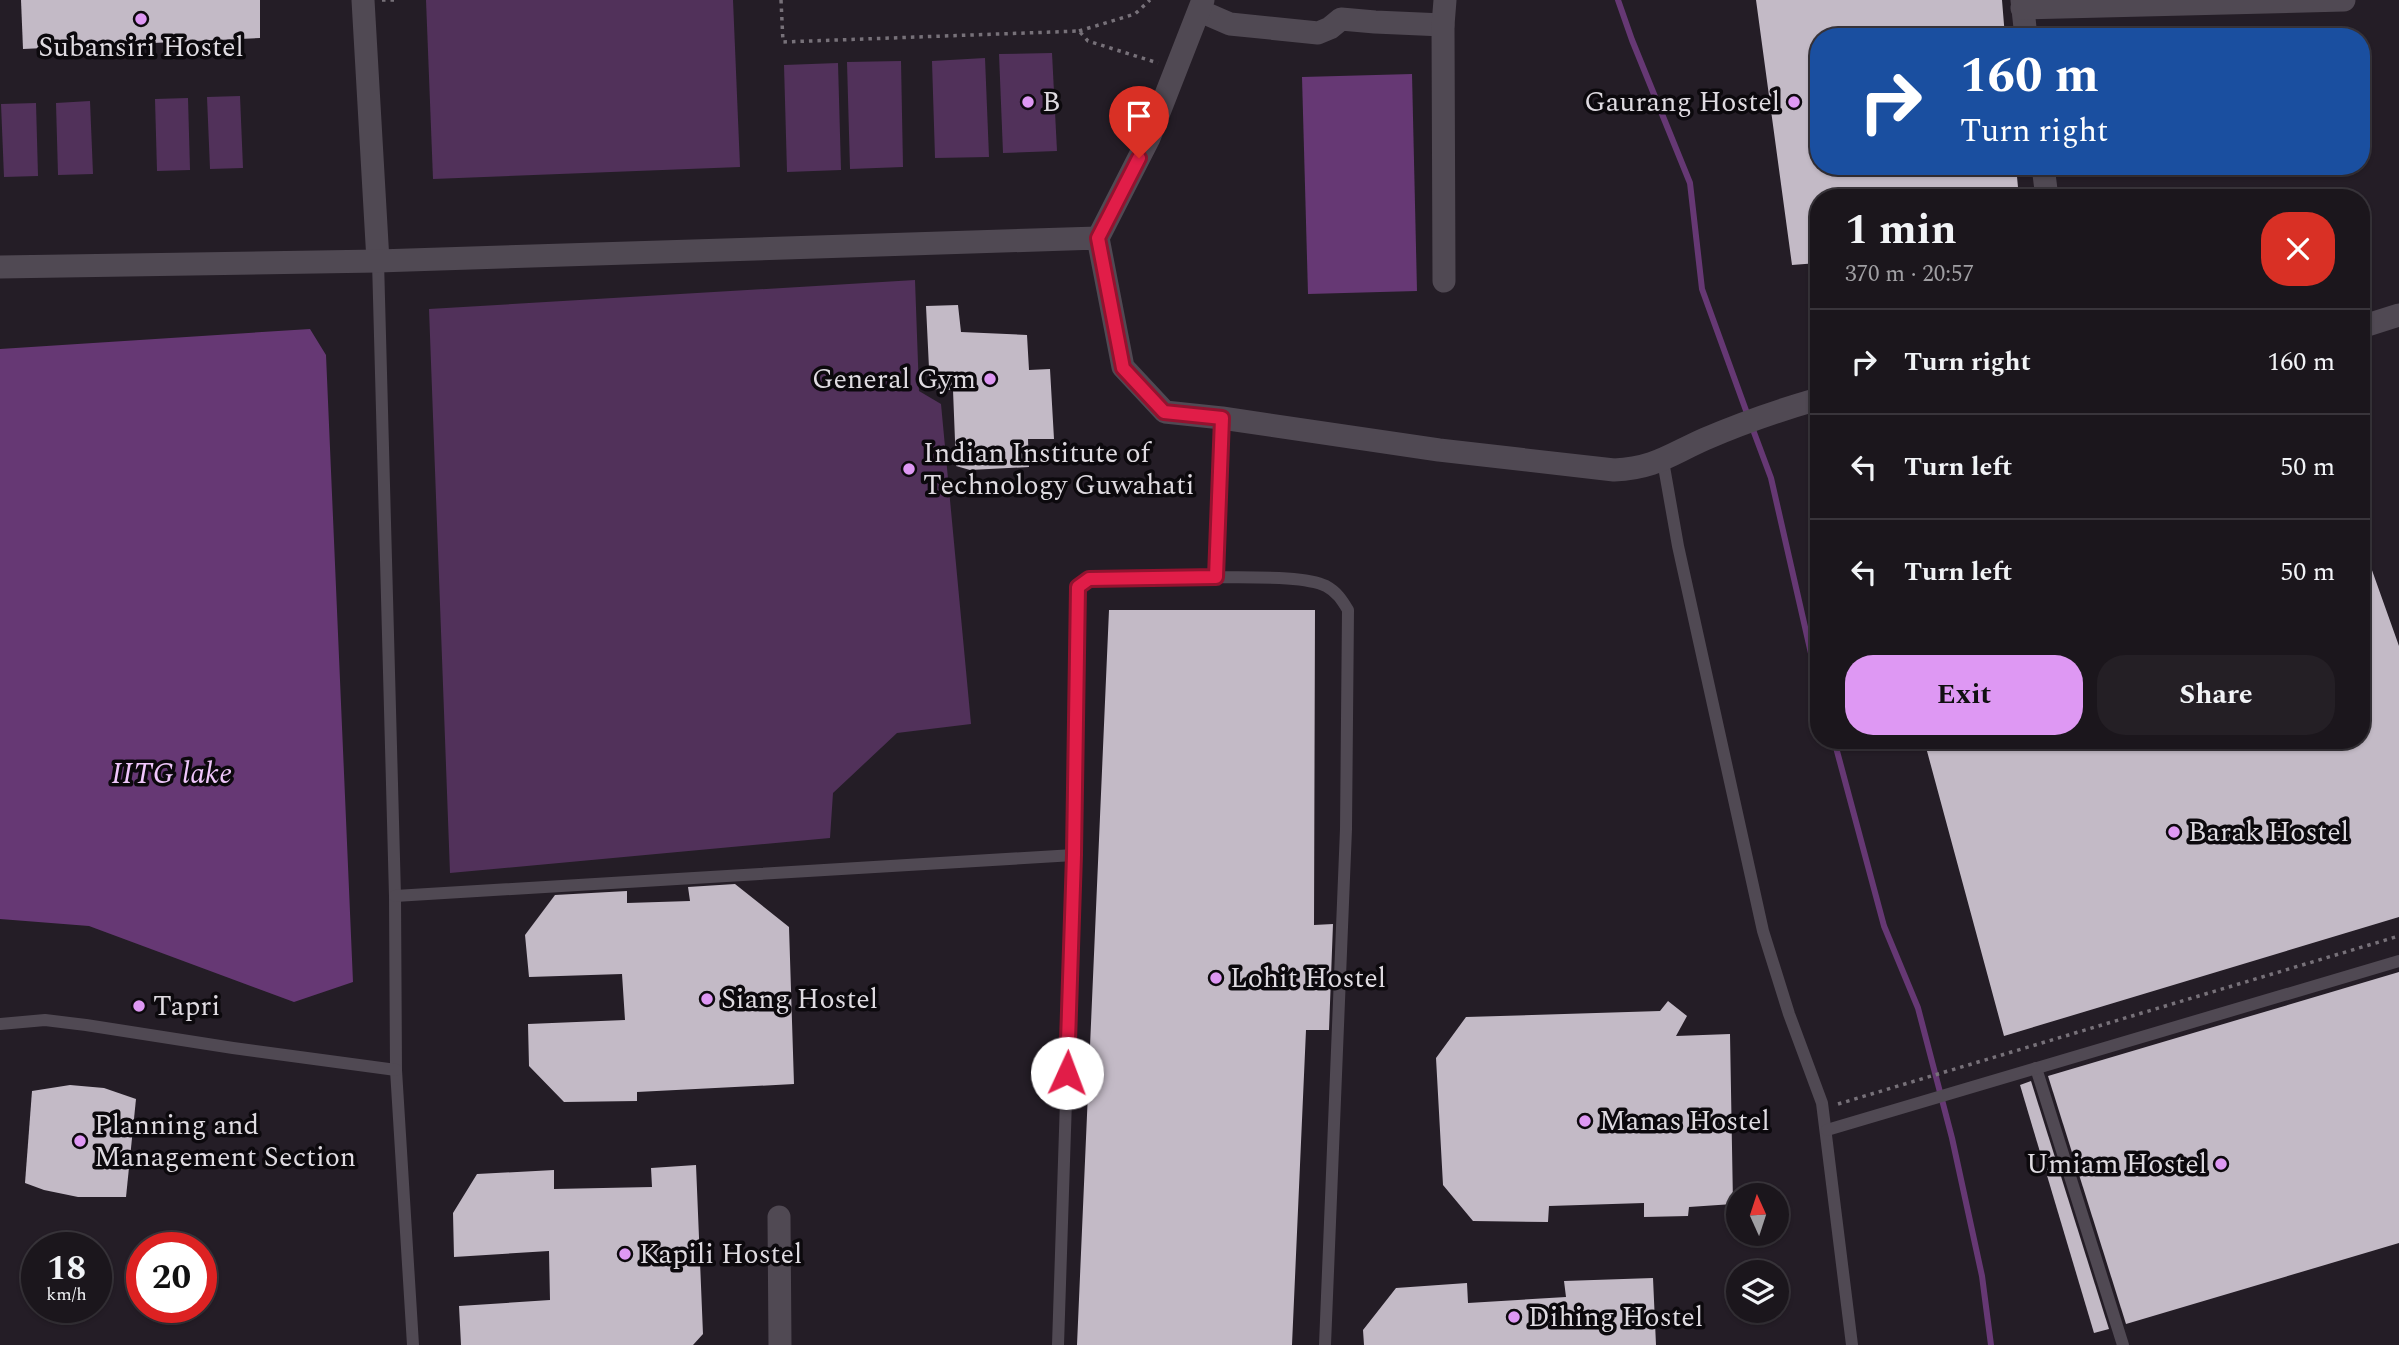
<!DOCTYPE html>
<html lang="en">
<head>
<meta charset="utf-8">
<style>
	body { margin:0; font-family:Spectral,serif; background:#241f25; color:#f1f3f6; height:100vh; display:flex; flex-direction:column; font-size:26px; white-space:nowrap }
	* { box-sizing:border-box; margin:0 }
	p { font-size:23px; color:#a09fa3 }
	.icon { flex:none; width:38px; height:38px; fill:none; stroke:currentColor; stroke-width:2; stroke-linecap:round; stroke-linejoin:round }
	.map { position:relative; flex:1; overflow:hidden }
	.details { position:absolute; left:1810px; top:189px; width:560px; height:560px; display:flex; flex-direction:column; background:#1b161c; border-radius:28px; box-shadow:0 2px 5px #0004,0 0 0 2px #39353b }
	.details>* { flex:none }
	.guide { position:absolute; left:1810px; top:28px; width:560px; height:147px; border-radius:28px; box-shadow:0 2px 5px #0004,0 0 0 2px #39353b; background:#1a4fa0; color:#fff; overflow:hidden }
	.needle { width:46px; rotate:357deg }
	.fabs { position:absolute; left:1726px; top:1183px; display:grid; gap:14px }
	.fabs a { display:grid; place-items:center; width:63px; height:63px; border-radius:50%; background:#1b161c; box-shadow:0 2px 5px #0004,0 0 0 2px #39353b; font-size:35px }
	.speed { position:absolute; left:21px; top:1232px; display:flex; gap:14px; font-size:35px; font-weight:700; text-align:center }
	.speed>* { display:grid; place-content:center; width:91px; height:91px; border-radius:50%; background:#1b161c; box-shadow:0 2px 5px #0004,0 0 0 2px #39353b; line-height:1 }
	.speed small { font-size:18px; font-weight:400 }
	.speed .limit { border:10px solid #d22; background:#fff; color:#111 }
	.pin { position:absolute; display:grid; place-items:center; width:60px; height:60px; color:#fff; margin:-72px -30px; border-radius:50% 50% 50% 0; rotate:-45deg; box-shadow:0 0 7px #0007 }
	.pin .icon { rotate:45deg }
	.me { position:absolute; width:77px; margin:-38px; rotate:2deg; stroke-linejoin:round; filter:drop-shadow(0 0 5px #0008) }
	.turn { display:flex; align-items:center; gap:24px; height:147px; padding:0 35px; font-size:32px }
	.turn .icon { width:91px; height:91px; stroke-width:2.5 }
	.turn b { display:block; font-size:49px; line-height:60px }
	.round { display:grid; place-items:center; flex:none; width:74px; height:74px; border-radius:28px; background:#241f25 }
	.summary { display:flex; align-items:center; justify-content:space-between; height:119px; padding:0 35px }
	h1 { font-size:42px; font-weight:700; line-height:52px }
	.button { display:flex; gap:14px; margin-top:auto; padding:14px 35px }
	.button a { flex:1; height:80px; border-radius:28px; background:#de98f3; color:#111; font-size:28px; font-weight:700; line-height:80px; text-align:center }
	.button a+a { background:#241f25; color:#f1f3f6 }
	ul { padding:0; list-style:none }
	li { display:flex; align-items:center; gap:21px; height:105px; padding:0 35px; border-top:2px solid #39353b }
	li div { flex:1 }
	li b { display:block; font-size:26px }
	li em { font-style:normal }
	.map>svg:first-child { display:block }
</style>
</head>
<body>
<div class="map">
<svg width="2399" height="1345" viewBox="0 0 2399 1345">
	<rect width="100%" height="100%" fill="#241d26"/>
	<g fill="#51315a">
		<polygon points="426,0 733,0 740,167 433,179"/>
		<polygon points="1052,53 1057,151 1003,153 999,54"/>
		<polygon points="985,58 989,157 935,158 932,61"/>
		<polygon points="901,61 903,167 850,169 847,62"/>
		<polygon points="838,63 841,170 787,172 784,65"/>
		<polygon points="240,96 243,168 210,169 207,97"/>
		<polygon points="188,98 190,170 157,171 155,99"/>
		<polygon points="90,101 93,174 58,175 56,103"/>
		<polygon points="36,103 38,176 4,177 1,104"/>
		<polygon points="915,280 919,391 941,404 971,724 897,733 833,793 830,838 450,873 429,309"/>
	</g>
	<g fill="#663874">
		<polygon points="1412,74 1417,291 1308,294 1302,77"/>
		<polygon points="310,329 326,355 353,982 294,1002 89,926 0,919 0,349"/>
	</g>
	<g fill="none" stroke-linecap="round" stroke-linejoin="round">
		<g stroke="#663874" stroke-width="6">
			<polyline points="1618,0 1632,40 1690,183 1702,289 1748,416"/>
			<polyline points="1752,427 1771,478 1818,684"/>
			<polyline points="1834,740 1884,926 1918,1008 1952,1138 1982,1276 1991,1345"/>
		</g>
	</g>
	<g fill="#c3bac6">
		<polygon points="21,0 260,0 260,38 23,49"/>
		<polygon points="1756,0 2002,0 2005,37 1818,37 1818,166 2016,166 2019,198 1818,198 1818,263 1792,265"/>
		<polygon points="958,305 961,332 1027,335 1029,370 1050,369 1054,439 1028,439 1029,467 970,470 956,466 953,390 930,389 926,306"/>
		<polygon points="2363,545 2399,646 2399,917 2004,1036 1924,740 2361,740 2361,546"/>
		<polygon points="1109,610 1315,610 1314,925 1333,924 1329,1030 1306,1030 1292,1345 1077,1345"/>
		<polygon points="735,884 789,927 794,1084 637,1092 637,1101 564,1102 529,1066 528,1024 625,1020 622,974 529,977 525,935 555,895 627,891 627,903 690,901 688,887"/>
		<polygon points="2399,972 2399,1243 2126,1324 2048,1076"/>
		<polygon points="1668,1001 1687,1016 1676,1036 1730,1034 1733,1204 1689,1207 1688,1216 1644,1217 1644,1203 1549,1206 1548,1222 1473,1221 1443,1185 1436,1058 1466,1017 1660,1011"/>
		<polygon points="2031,1081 2109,1329 2094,1333 2020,1085"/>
		<polygon points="70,1085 104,1088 136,1099 126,1197 78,1197 44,1190 25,1183 32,1091"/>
		<polygon points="696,1165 703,1334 693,1345 461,1345 459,1306 550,1300 549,1251 454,1257 453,1213 477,1174 554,1170 554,1189 652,1187 651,1168"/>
		<polygon points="1653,1278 1656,1345 1364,1345 1363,1330 1396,1288 1467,1283 1468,1303 1566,1297 1564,1281"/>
	</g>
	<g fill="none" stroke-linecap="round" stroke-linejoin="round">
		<g stroke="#777179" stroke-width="3.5" stroke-dasharray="3.5 5" stroke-linecap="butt">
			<polyline points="382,0 397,0"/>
			<polyline points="781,0 783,42 1079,31 1088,41 1158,63"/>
			<polyline points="1079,31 1135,14 1150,0"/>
			<polyline points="1838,1104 2399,936"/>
		</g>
		<g stroke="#504953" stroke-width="12">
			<polyline points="378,261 395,896 396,1070 413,1345"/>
			<polyline points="1663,461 1678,546 1763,931 1789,1014 1822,1103 1852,1345"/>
			<path d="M1216,577C1244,578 1303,575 1326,586C1337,592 1342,600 1348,610L1346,829L1325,1345"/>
			<polyline points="395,896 1074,855"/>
			<polyline points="0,1024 45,1020 86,1025 233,1048 396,1070"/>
			<polyline points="2036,1068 2123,1345"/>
			<polyline points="1827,1130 2399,961"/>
			<polyline points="1058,1345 1074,855 1078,587 1089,579 1216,577 1222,418"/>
		</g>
		<g stroke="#504953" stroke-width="23">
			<polyline points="363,0 378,261"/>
			<polyline points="2022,0 2026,37"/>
			<polyline points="2022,8 2344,0"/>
			<polyline points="1200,11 1230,24 1318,33 1330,28 1341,19 1375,22 1443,25"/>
			<polyline points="2043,166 2047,198"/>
			<polyline points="1098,238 1149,138 1203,0"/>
			<path d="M0,267L378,261L1098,238L1123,367L1165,412L1222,418L1439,450L1614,470C1655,468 1669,455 1705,439C1742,423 1780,410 1818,399"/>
			<polyline points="1444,281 1443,25 1445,0"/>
			<polyline points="2361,327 2399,315"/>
			<polyline points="779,1217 780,1345"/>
		</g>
	</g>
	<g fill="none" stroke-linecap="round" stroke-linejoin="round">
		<defs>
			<polyline id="route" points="1067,1073 1074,855 1078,587 1089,579 1216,577 1222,418 1164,412 1123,368 1098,238 1139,158"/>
		</defs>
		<use href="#route" stroke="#92132f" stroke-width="18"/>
		<use href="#route" stroke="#e11d48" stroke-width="12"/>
	</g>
	<g fill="#de98f3" stroke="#0c090d" stroke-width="2.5">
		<circle cx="141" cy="19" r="7"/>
		<circle cx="1028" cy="102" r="7"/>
		<circle cx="1794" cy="102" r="7"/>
		<circle cx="990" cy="379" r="7"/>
		<circle cx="909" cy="469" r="7"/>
		<circle cx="2174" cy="832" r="7"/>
		<circle cx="1216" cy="978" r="7"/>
		<circle cx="707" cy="999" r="7"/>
		<circle cx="139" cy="1006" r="7"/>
		<circle cx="1585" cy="1121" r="7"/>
		<circle cx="80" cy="1141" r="7"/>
		<circle cx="2221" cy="1164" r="7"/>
		<circle cx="625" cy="1254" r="7"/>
		<circle cx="1514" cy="1317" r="7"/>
	</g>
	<g text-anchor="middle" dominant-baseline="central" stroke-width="7" stroke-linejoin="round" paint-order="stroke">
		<g font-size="28" fill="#dfdbe1" stroke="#0c090d" text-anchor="start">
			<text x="141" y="47" text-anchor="middle">Subansiri Hostel</text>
			<text x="1042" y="102">B</text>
			<text x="1780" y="102" text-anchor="end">Gaurang Hostel</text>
			<text x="976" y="379" text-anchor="end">General Gym</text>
			<text x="923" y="453">Indian Institute of<tspan x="923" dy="32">Technology Guwahati</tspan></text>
			<text x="2188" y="832">Barak Hostel</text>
			<text x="1230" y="978">Lohit Hostel</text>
			<text x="721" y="999">Siang Hostel</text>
			<text x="153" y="1006">Tapri</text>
			<text x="1599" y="1121">Manas Hostel</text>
			<text x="94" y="1125">Planning and<tspan x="94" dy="32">Management Section</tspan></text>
			<text x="2207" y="1164" text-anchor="end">Umiam Hostel</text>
			<text x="639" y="1254">Kapili Hostel</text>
			<text x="1528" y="1317">Dihing Hostel</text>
		</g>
		<g font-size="30" font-style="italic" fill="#f0c7fc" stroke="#0c090d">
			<text x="172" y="774">IITG lake</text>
		</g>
	</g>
</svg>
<div class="fabs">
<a><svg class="needle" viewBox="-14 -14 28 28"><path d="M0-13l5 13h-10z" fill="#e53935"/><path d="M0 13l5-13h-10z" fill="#a09fa3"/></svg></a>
<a><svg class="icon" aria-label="layers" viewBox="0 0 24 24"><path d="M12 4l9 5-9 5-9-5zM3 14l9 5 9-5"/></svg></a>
</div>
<div class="speed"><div>18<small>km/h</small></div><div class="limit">20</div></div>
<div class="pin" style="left:1139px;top:158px;background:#d93025"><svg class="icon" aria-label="arrive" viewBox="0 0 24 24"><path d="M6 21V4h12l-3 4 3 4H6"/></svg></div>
<svg class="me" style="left:1067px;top:1073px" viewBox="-20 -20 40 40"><circle r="19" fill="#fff"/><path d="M0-13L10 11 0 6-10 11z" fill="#e11d48"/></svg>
<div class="guide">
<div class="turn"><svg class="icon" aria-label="right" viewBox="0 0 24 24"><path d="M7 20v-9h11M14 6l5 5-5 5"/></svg><div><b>160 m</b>Turn right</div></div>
</div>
<section class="details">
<div class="summary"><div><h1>1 min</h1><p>370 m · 20:57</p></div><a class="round" style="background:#d93025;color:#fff"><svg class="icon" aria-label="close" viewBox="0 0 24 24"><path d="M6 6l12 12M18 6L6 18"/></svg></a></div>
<ul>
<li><svg class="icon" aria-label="right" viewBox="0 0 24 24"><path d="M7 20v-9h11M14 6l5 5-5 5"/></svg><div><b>Turn right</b></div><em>160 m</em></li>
<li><svg class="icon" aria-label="left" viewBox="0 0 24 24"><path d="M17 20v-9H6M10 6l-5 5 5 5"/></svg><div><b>Turn left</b></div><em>50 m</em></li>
<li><svg class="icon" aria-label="left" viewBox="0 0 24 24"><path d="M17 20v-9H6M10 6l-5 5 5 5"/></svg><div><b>Turn left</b></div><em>50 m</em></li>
</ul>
<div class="button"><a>Exit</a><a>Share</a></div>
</section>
</div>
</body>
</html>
